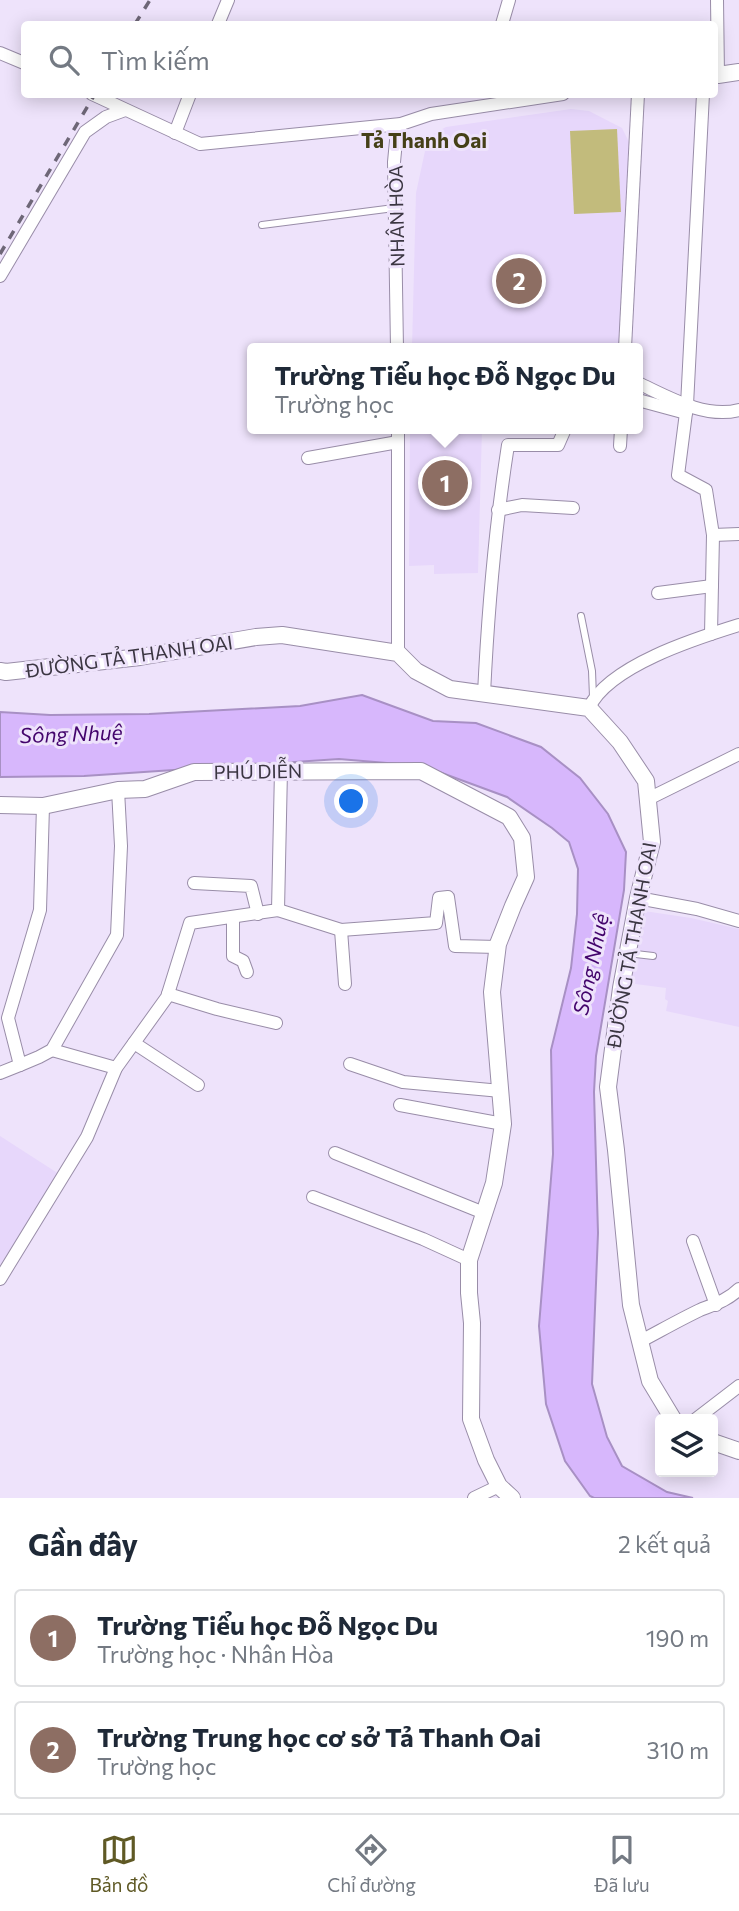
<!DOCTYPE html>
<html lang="vi">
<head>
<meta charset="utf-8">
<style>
	:root { --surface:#fff; --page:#f6f6f7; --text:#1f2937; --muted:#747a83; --line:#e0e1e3; --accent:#5f5925 }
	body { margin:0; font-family:Commissioner,sans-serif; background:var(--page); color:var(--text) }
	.controls { position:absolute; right:21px; bottom:21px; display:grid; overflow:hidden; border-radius:7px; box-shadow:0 4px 18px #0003 }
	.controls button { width:63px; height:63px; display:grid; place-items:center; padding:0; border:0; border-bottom:2px solid var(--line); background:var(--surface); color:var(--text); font:35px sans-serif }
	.you { position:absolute; left:352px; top:802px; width:24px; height:24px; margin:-18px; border:5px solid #fff; border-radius:50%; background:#1a73e8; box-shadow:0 0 0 10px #1a73e833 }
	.badge { display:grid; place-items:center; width:46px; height:46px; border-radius:50%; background:var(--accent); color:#fff; font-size:23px; font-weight:700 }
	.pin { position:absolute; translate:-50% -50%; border:4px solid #fff; box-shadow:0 2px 7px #0006 }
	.popup { position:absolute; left:247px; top:343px; width:396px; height:91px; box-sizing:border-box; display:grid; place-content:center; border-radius:7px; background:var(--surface); filter:drop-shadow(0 2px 5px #0005); font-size:23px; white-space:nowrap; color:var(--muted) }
	.popup b { font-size:26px; color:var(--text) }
	.popup::after { content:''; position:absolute; left:50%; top:100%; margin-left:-14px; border:14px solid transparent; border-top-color:var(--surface) }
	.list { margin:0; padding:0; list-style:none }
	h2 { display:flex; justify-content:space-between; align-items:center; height:91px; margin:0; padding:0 28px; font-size:30px }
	h2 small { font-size:23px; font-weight:400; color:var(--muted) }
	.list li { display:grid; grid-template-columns:46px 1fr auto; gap:21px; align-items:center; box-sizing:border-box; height:98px; margin:0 14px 14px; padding:0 14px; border:2px solid var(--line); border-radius:7px }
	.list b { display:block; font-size:26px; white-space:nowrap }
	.list p { margin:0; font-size:23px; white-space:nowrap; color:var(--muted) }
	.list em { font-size:23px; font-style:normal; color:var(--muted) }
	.icon { flex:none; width:38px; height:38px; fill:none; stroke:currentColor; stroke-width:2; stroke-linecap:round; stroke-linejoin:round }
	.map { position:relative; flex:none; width:739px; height:1498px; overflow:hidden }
	.search { position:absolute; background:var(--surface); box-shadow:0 4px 18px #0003; left:21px; right:21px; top:21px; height:77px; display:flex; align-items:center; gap:18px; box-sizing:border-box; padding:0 24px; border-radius:7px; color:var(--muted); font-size:26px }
	.sheet { height:315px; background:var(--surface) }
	nav { display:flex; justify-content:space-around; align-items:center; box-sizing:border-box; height:98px; border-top:2px solid var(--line); background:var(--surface); font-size:19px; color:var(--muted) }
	nav a { display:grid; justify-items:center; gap:4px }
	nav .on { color:var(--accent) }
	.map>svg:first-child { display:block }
	.built { fill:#e7d7fb }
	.green { fill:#c2bb7c }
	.water { fill:#d7b7fc; stroke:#a890c4; stroke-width:2 }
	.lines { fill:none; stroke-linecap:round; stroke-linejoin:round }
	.service-casing { stroke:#998da8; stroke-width:8 }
	.minor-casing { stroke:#998da8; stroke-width:14 }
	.tertiary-casing { stroke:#998da8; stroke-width:18 }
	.service { stroke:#fff; stroke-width:6 }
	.minor { stroke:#fff; stroke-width:12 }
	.tertiary { stroke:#fff; stroke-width:16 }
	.rail { stroke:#6e6777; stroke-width:3.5; stroke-dasharray:9 9; stroke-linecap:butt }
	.labels { text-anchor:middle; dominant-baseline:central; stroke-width:6; stroke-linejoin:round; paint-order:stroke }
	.street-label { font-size:19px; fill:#3b3642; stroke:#eee3fb }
	.neighbourhood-label { font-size:21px; font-weight:bold; fill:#454017; stroke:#eee3fb }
	.water-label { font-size:21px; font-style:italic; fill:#43046c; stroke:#eee3fb }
</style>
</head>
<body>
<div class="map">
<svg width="739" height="1498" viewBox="0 0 739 1498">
	<rect width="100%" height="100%" fill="#eee3fb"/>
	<g class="built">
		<path d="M571,109L589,111L622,128L631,146L622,348H412L416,193L428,137L446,127Z"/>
		<path d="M410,429H482L478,573L434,574V565L409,566Z"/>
		<path d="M644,911L691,918L739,929V1027L666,1011L668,1001L665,999L666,988L628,983Z"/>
		<path d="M0,1136L59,1174L0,1265Z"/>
	</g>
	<path class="green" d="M617,129L621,212L574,214L570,131Z"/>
	<path class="water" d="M362,695L433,721L476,723L541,747L580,778L608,814L626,852L624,890L596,1056L594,1092L598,1233L592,1384L607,1437L622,1466L667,1492L693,1498H594L590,1496L565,1461L546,1404L539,1326L553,1154L551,1050L571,968L577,914L578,869L569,842L552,828L507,797L423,766L339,759L84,776L0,777V712L50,715L149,714L300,706Z"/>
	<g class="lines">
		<g class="service-casing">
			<g id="service">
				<path d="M262,225L394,208"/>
				<path d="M581,616L592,671L593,697"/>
				<path d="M627,953L653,956"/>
			</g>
		</g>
		<g class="minor-casing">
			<g id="minor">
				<path d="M218,24L228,0"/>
				<path d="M502,24L509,0"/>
				<path d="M0,53L24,63"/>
				<path d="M714,76L718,75L717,0"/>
				<path d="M92,94L200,144L401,124L431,114L563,94"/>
				<path d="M703,94L687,405L678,475L706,490L713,535L711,634"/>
				<path d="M175,133L190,94"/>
				<path d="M0,276L85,132L106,117L125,110"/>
				<path d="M397,348L394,162L396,141L401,124"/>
				<path d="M625,348L638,94"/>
				<path d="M638,383C668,397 705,419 739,410"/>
				<path d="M638,400L686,413"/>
				<path d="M620,446L621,429"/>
				<path d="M308,458L398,442"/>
				<path d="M498,510L522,505L573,508"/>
				<path d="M713,535L739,534"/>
				<path d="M658,593L712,586"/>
				<path d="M398,653V429"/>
				<path d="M484,694C488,610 495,528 508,445H558L565,429"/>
				<path d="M589,708C608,666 697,638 739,625"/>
				<path d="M648,799L739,754"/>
				<path d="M43,806L40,910L8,1018L20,1065L39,1057L52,1050L117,935L121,846L118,790"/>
				<path d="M194,883L251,886L258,914"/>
				<path d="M638,898L697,909L739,921"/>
				<path d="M278,910L341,930L436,923L439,898L448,897L455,946L498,947"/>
				<path d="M233,917V956L243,961L247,972"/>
				<path d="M341,930L345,984"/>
				<path d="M168,994L217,1009L276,1023"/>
				<path d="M134,1043L198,1085"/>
				<path d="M52,1050L116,1068"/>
				<path d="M350,1064L403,1082L501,1091"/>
				<path d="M0,1073L20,1065"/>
				<path d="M400,1105L503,1124"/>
				<path d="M335,1153L484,1213"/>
				<path d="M313,1197L423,1239L469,1260"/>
				<path d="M693,1241L716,1305"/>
				<path d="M0,1279L87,1137L116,1068L167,997L190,923L278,910L281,770"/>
				<path d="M639,1342C660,1331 679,1320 700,1310C715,1304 728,1300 739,1289"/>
				<path d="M696,1419L739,1386"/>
				<path d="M474,1498L499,1486"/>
			</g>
		</g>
		<g class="tertiary-casing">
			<g id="tertiary">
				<path d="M718,75L739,72"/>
				<path d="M0,671L6,672L140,657L256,637L282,635L398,653L416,671L450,689L589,708L620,742L646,781L652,842L638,898L621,988L608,1087L616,1150L631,1305L650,1381L673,1419"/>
				<path d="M0,805L43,806L118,790L145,789L194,772L421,771L509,817L522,838L526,877L513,906L498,944L492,992L503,1124L494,1183L469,1260V1293L472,1323L471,1419L486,1460L499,1486L512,1498"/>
				<path d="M713,1442L739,1451"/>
			</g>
		</g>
		<use href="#service" class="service"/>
		<use href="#minor" class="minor"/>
		<use href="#tertiary" class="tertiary"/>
		<g class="rail">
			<path d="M135,24L150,0"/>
			<path d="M0,254L95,94"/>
		</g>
	</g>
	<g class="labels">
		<g class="street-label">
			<text transform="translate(396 216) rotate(-91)">NHÂN HÒA</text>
			<text transform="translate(129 656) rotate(-8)">ĐƯỜNG TẢ THANH OAI</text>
			<text transform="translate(258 771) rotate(-1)">PHÚ DIỄN</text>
			<text transform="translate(631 945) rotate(-80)">ĐƯỜNG TẢ THANH OAI</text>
		</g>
		<g class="neighbourhood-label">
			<text x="424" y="139">Tả Thanh Oai</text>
		</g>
		<g class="water-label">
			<text transform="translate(71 733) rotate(-2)">Sông Nhuệ</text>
			<text transform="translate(590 964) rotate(-78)">Sông Nhuệ</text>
		</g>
	</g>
</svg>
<div class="controls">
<button><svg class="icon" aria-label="layers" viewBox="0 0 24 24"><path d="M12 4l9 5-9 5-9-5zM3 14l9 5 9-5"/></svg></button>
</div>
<div class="you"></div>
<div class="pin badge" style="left:445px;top:483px;background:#8d6e63">1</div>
<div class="popup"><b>Trường Tiểu học Đỗ Ngọc Du</b>Trường học</div>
<div class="pin badge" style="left:519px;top:281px;background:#8d6e63">2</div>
<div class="search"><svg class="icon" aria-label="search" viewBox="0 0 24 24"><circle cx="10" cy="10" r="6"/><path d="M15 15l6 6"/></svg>Tìm kiếm</div>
</div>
<section class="sheet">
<h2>Gần đây<small>2 kết quả</small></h2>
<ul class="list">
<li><span class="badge" style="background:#8d6e63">1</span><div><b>Trường Tiểu học Đỗ Ngọc Du</b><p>Trường học · Nhân Hòa</p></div><em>190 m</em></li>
<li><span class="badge" style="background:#8d6e63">2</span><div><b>Trường Trung học cơ sở Tả Thanh Oai</b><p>Trường học</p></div><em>310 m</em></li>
</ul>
</section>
<nav>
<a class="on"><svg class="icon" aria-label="map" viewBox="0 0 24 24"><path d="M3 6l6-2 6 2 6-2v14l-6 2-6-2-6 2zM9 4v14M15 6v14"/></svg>Bản đồ</a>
<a><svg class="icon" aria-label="directions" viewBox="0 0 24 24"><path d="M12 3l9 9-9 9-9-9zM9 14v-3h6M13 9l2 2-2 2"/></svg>Chỉ đường</a>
<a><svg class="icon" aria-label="saved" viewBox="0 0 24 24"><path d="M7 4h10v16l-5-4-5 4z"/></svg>Đã lưu</a>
</nav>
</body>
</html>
